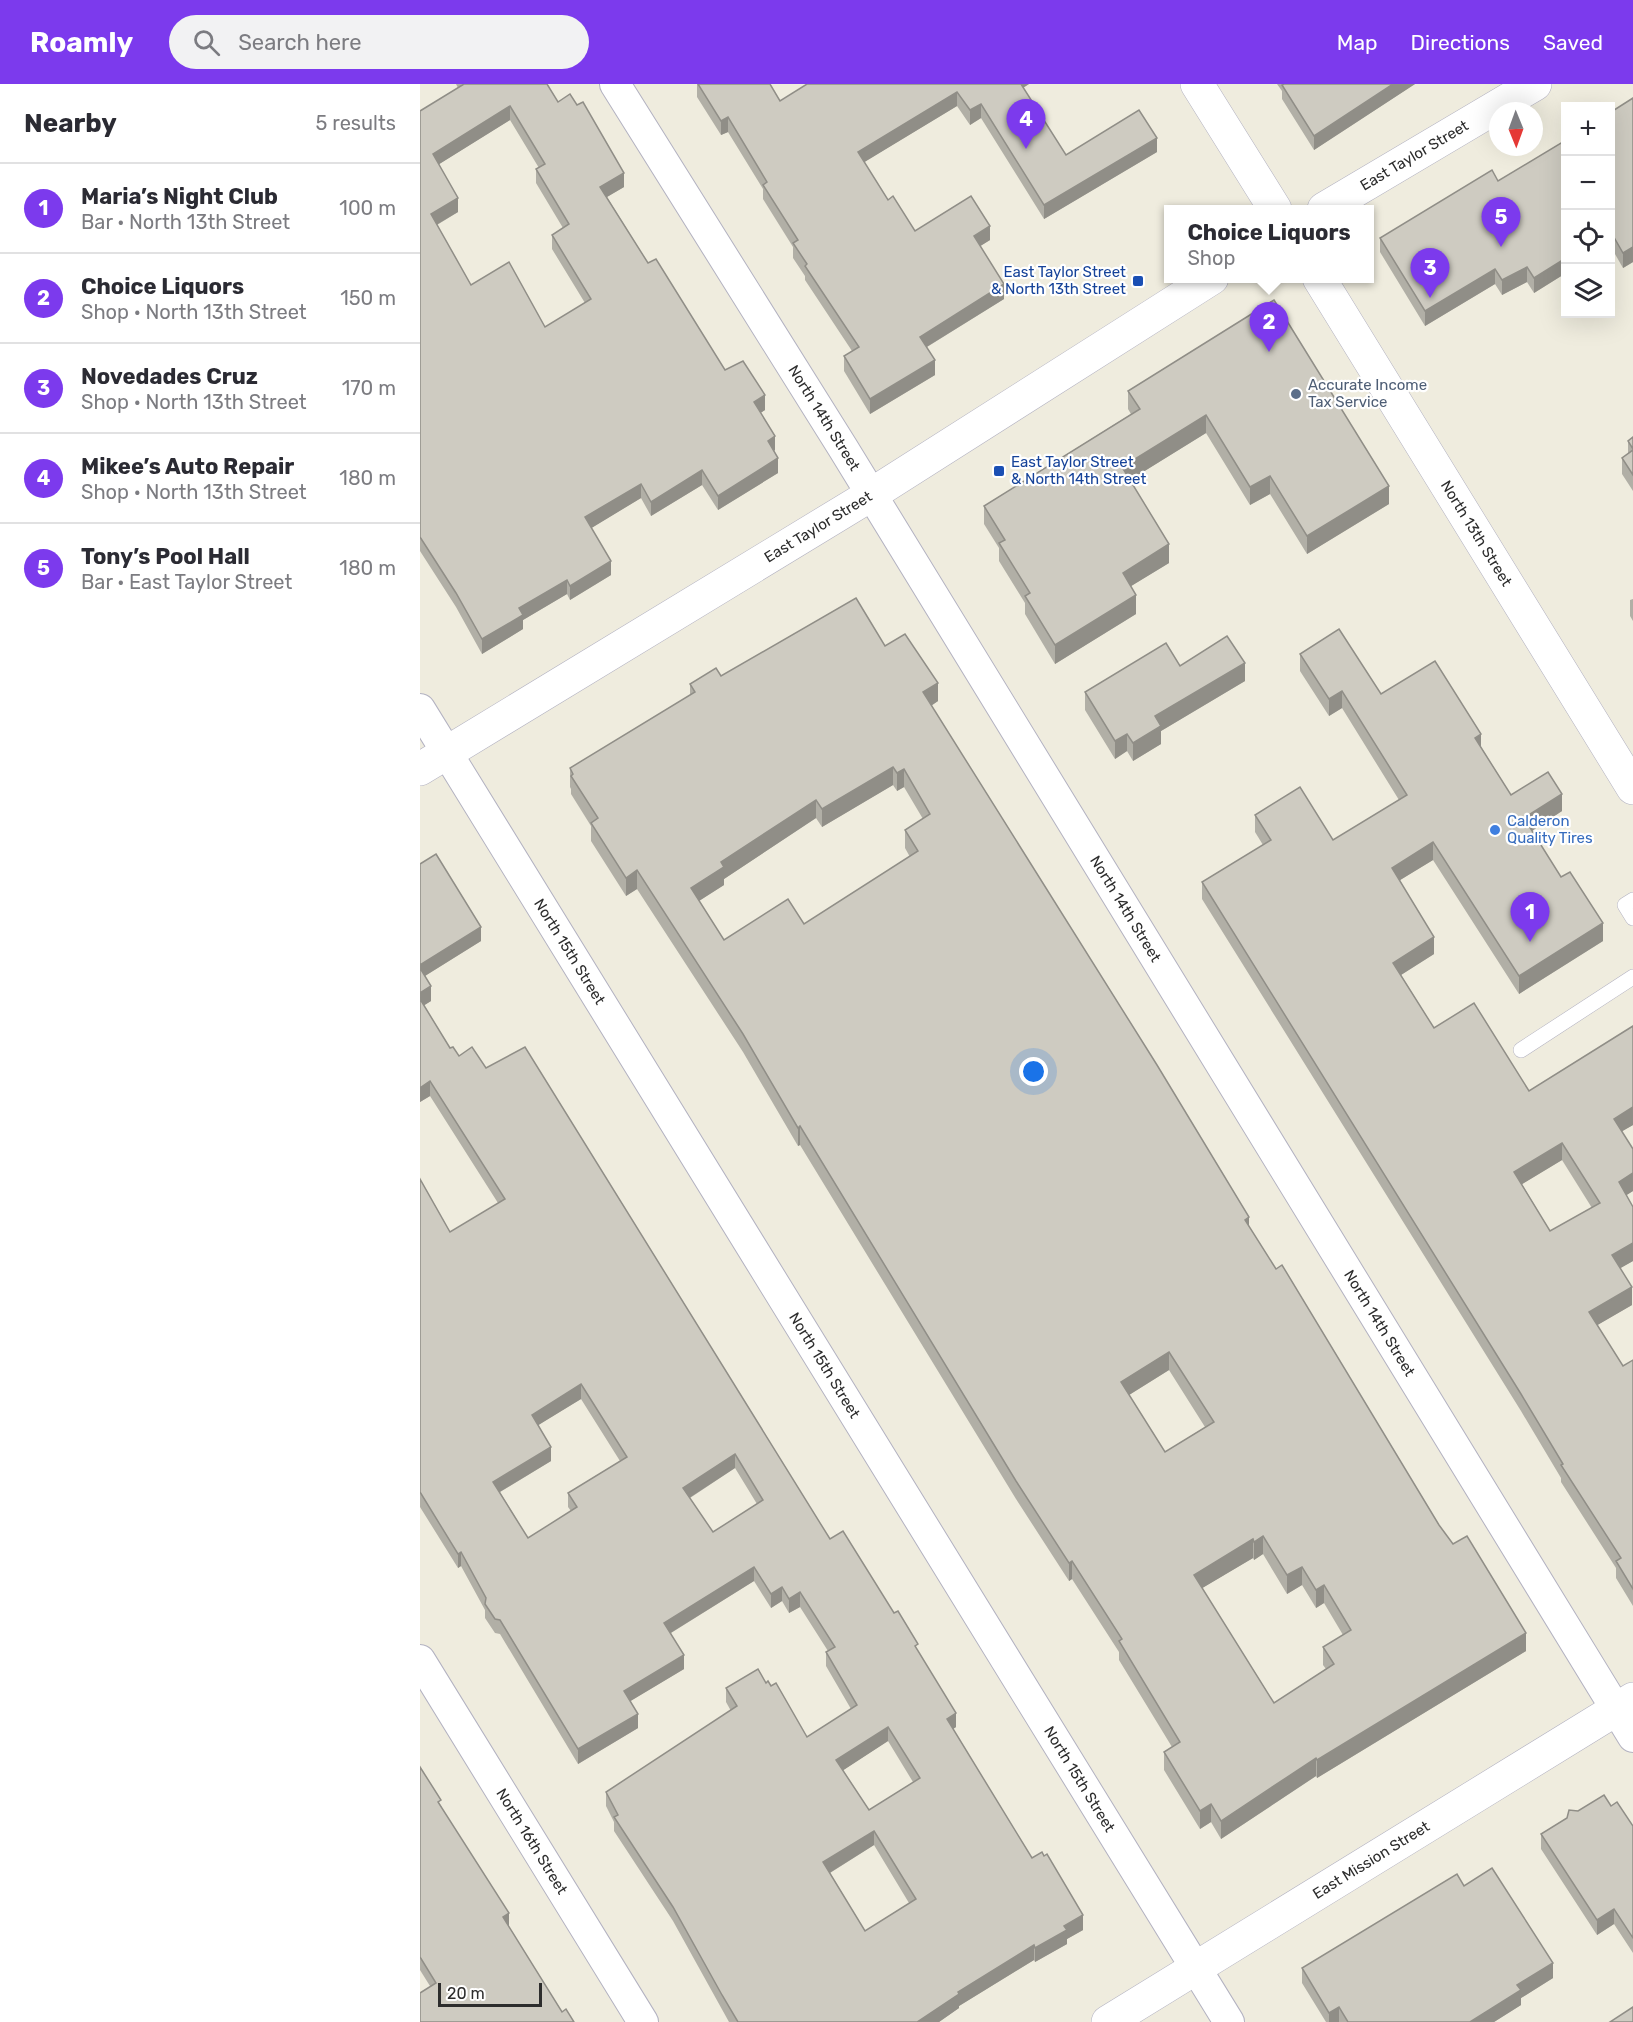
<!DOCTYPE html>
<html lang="en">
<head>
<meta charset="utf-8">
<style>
	:root { --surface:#fff; --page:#f2f2f3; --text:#2b2b33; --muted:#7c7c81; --line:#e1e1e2; --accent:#7c3aed }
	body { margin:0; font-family:Rubik,sans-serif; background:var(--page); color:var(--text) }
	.controls { position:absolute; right:18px; top:18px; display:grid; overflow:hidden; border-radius:0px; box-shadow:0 6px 24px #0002 }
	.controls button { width:54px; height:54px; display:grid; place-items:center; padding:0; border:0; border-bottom:2px solid var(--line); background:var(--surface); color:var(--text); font:30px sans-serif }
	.compass { position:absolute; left:1069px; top:18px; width:54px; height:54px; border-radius:50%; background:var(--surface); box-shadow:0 6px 24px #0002; rotate:179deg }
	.scale { position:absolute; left:18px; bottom:15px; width:104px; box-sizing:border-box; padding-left:6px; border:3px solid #2d2d2d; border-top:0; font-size:16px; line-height:21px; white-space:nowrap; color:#2d2d2d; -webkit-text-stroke:4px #fff; paint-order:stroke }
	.you { position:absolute; left:614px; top:988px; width:21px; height:21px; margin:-15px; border:4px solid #fff; border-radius:50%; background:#1a73e8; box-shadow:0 0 0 9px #1a73e833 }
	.badge { display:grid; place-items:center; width:39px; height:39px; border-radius:50%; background:var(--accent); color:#fff; font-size:20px; font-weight:700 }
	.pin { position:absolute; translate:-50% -50px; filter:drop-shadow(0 2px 3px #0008) }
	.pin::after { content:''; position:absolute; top:32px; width:21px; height:18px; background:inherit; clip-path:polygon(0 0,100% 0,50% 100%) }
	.popup { position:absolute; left:744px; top:121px; width:210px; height:78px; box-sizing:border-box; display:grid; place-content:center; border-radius:0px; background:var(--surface); filter:drop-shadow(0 2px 4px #0005); font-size:20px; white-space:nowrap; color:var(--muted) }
	.popup b { font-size:22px; color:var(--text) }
	.popup::after { content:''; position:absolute; left:50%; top:100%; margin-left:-12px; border:12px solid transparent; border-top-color:var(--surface) }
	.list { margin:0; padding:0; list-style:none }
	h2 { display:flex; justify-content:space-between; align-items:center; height:78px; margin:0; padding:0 24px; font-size:26px }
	h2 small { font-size:20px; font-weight:400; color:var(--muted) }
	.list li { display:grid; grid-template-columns:39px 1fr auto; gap:18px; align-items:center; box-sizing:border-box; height:90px; padding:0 24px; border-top:2px solid var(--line) }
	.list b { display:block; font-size:22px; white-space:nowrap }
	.list p { margin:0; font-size:20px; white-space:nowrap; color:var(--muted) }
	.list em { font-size:20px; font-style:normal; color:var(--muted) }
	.icon { flex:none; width:33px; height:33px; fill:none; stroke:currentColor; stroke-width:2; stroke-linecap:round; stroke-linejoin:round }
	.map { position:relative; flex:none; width:1213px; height:1938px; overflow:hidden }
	header { display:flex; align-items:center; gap:36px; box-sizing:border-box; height:84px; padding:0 30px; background:var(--accent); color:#fff }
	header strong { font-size:28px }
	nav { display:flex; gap:33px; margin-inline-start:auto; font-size:21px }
	.search { width:420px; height:54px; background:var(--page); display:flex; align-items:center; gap:15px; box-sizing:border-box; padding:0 21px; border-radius:33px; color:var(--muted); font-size:22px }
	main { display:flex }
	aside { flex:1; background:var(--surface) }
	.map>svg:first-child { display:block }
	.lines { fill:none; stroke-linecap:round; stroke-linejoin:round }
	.service-casing { stroke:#b3b2c1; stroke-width:16 }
	.minor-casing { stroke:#b3b2c1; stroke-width:32 }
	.tertiary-casing { stroke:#b3b2c1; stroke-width:34 }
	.secondary-casing { stroke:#b3b2c1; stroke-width:34 }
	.service { stroke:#fff; stroke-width:15 }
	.minor { stroke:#fff; stroke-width:30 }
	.tertiary { stroke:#fff; stroke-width:33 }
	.secondary { stroke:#fff; stroke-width:33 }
	.wall { fill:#b1afa6; fill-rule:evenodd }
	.shaded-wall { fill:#908e87 }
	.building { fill:#cecbc1; stroke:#908e87; stroke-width:1.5; fill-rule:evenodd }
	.transit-dot { fill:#1a4fb4; stroke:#fff; stroke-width:2 }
	.service-dot { fill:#5c6f8a; stroke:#fff; stroke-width:2 }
	.shop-dot { fill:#3f7fe0; stroke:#fff; stroke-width:2 }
	.labels { text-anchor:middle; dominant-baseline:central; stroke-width:4.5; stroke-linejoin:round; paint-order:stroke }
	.street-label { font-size:15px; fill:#2d2d2d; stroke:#fff }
	.transit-label { font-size:15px; fill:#164399; stroke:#fff; text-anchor:end }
	.service-label { font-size:15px; fill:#4e5e75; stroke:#fff; text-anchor:start }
	.shop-label { font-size:15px; fill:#366cbe; stroke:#fff; text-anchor:start }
</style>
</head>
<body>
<header>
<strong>Roamly</strong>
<div class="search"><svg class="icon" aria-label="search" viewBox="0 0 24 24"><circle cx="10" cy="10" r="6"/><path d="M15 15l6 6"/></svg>Search here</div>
<nav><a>Map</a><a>Directions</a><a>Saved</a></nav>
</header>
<main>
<aside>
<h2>Nearby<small>5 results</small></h2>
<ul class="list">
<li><span class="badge">1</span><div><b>Maria’s Night Club</b><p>Bar · North 13th Street</p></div><em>100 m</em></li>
<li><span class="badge">2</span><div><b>Choice Liquors</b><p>Shop · North 13th Street</p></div><em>150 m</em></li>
<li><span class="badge">3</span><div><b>Novedades Cruz</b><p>Shop · North 13th Street</p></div><em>170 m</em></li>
<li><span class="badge">4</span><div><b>Mikee’s Auto Repair</b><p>Shop · North 13th Street</p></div><em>180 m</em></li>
<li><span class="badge">5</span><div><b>Tony’s Pool Hall</b><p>Bar · East Taylor Street</p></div><em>180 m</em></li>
</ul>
</aside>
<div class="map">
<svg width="1213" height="1938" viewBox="0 0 1213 1938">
	<rect width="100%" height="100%" fill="#efecde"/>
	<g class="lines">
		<g class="service-casing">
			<g id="service">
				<path d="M1213,816L1205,821L1213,834"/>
				<path d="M1101,966L1213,893"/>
			</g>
		</g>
		<g class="minor-casing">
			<g id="minor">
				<path id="s1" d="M195,0L423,364L1213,1653"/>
				<path id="s2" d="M0,625L809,1938"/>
				<path id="s3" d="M0,1576L223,1938"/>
			</g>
		</g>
		<g class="tertiary-casing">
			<g id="tertiary">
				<path id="s4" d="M688,1938L1213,1615"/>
			</g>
		</g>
		<g class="secondary-casing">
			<g id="secondary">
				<path d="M777,0L855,125"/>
				<path id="s5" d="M904,125L1115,0"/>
				<path id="s6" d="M899,194L1213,704"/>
				<path id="s7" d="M0,685L449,412L792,194"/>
			</g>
		</g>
		<use href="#service" class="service"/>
		<use href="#minor" class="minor"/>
		<use href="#tertiary" class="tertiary"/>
		<use href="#secondary" class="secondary"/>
	</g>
	<g class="wall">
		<path d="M36,0H127L138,18L204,103L187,113L228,179L305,286L345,326L340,329L355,366L354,367L358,389L298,426L282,401L231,432L221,414L171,444L191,491L150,516L147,510L103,536V545L62,570L36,523L0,467V27L38,4ZM90,36L119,84L116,85V99L143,144L132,151V165L165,219L125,243L51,201L17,141L38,128L19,80Z"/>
		<path d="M277,0H350L360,17L609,0L603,4L646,71L737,68L624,135L561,34L550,41L537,22L444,78L468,116L495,147L570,156L560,162L584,215L507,263L515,291L450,330L424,287V272L432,267L385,196V192L373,174V163L343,115V105L308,48L301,51L277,13Z"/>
		<path d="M857,0H995L894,66L862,15V7Z"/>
		<path d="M1213,14V178L1203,184L1191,163V28Z"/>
		<path d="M1146,56V189L1114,209L1107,198L1082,211L1075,200L1005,242L960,168V154L1078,97Z"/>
		<path d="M854,216L969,420L887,470L850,410L830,421L786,349L710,396L749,479L711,502L716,530L635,580L605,530V519L579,477V464L564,440V422L711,330L708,325V307Z"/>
		<path d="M1213,353V407L1202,390V374L1208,370V357Z"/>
		<path d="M1213,515V537L1210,532V516Z"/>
		<path d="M465,562L518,617L511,622L829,1143L1019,1441L1106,1567L897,1694L896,1692L801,1755L791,1738L780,1745L744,1686V1668L752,1663L699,1576V1568L652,1495L649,1497L596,1415L380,1061L378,1062L323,968L217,805L206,812L171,757V742L151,710V705L150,703V684L270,612V600L301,592ZM473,701L477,707L484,703L503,735L485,746V764L490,773L384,840L304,856L279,817L304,801V795L396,734L402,743ZM749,1286L785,1343L745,1368L709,1311ZM843,1470L867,1510L882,1501L896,1524L904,1519L923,1551L903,1563V1581L906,1585L854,1619L782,1504L833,1474L834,1476Z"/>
		<path d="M880,570L961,610L1061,663L1091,711L1142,727L1112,747L1141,793L1183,857L1099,910L1013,776L980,796L1014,870L981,891L1014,944L1109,1007L1213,942V1041L1202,1047L1213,1107L1206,1111L1213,1123V1177L1200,1184L1212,1221L1177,1241L1203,1282L1213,1276V1522L1196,1494V1484L1141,1398V1394L1101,1327L782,815V798L843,761L835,748V731L913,756L979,716L922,624L909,632L880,587ZM1142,1076L1172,1124L1130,1147L1102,1100Z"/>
		<path d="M760,582L825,597L741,647V660L713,677L707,667L695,675L665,626V608Z"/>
		<path d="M0,780L61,857L5,892L11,917L4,921L30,964L39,972L66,984L410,1455L498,1567L536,1643L533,1645L612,1774L663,1846L647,1855V1860L615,1878L614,1876L539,1922V1924L519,1938H309L253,1837L194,1747V1738L186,1722V1708L311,1627L306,1618V1604L346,1599L351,1602L387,1653L431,1625L406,1582V1568L408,1567L380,1523L369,1529L362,1517L351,1524L334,1497L251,1549L264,1585L210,1617L218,1644L158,1680L80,1550L75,1549L65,1534V1526L41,1482L38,1484L0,1423V1095L30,1148L78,1119L10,1012L0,1018ZM161,1315L200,1377L148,1409V1423L151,1427L108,1454L80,1408L131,1377L118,1341ZM315,1384L337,1420L293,1448L270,1414ZM468,1657L493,1698L449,1726L423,1686ZM454,1761L489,1819L445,1847L410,1789Z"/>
		<path d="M0,1683L21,1722L89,1843L142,1928L10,1902L0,1886Z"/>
		<path d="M1191,1722L1213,1742V1869L1194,1840L1177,1851L1121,1765V1750L1158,1727Z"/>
		<path d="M1044,1802L1133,1894L1101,1914V1921L1074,1938H906L882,1899V1884Z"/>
	</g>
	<g class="shaded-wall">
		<path d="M596,0H609L596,8Z"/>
		<path d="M973,0H995L894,66V52Z"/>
		<path d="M537,8V22L438,82V68Z"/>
		<path d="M561,20V34L550,41V26Z"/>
		<path d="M90,22V36L13,84V70Z"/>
		<path d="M308,33V48L301,51V37Z"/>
		<path d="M737,54V68L624,135V121Z"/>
		<path d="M204,89V103L180,117V103Z"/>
		<path d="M38,114V128L11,144V130Z"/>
		<path d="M570,142V156L554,166V152Z"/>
		<path d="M1213,163V178L1203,184V169Z"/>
		<path d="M1146,174V189L1114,209V194Z"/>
		<path d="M1107,183V198L1082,211V196Z"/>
		<path d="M1075,185V200L1005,242V227Z"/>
		<path d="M584,200V215L500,267V253Z"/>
		<path d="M515,276V291L450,330V315Z"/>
		<path d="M345,311V326L334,333V318Z"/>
		<path d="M786,331V349L702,401V383Z"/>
		<path d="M355,352V366L348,371V357Z"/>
		<path d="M358,374V389L298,426V412Z"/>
		<path d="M282,386V401L231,432V418Z"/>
		<path d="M850,392V410L830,421V403Z"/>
		<path d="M221,400V414L165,448V433Z"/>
		<path d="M969,402V420L887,470V452Z"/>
		<path d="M749,460V479L703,507V489Z"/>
		<path d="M191,477V491L150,516V502Z"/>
		<path d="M147,496V510L103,536V545L62,570V555L99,524Z"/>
		<path d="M716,511V530L635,580V561Z"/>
		<path d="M825,579V597L741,647V660L713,677V659L735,632Z"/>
		<path d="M518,599V617L503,627V608Z"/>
		<path d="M922,607V624L909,632V615Z"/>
		<path d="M707,650V667L695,675V657Z"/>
		<path d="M1061,650V667L1055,654Z"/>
		<path d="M473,683V701L402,743V725Z"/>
		<path d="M484,685V703L477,707V689Z"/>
		<path d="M1142,710V727L1104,752V734Z"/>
		<path d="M396,716V734L304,795V801L271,822V804L301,778Z"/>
		<path d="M1013,758V776L972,801V784Z"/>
		<path d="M217,786V805L206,812V794Z"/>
		<path d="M1183,839V857L1099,910V892Z"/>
		<path d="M61,843V857L0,895V881Z"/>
		<path d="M1014,853V870L973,896V879Z"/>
		<path d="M11,902V917L0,924V909Z"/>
		<path d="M10,997V1012L0,1018V1004Z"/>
		<path d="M1213,1023V1041L1194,1052V1035Z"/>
		<path d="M380,1042V1061L378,1062V1044Z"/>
		<path d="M1142,1059V1076L1094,1105V1088Z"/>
		<path d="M1213,1089V1107L1199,1116V1098Z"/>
		<path d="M829,1133V1151L825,1136Z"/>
		<path d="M1213,1159V1177L1192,1189V1171Z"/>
		<path d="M1212,1203V1221L1169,1246V1228Z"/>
		<path d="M749,1268V1286L701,1316V1298Z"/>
		<path d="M161,1300V1315L112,1345V1331Z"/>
		<path d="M131,1363V1377L73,1412V1398Z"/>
		<path d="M315,1370V1384L263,1418V1404Z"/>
		<path d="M843,1452V1470L834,1476V1458Z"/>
		<path d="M833,1455V1474L774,1509V1491Z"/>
		<path d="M41,1468V1482L38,1484V1470Z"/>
		<path d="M652,1477V1495L649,1497V1479Z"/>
		<path d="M334,1483V1497L244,1553V1539Z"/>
		<path d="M882,1483V1501L867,1510V1491Z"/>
		<path d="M904,1501V1519L896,1524V1506Z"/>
		<path d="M362,1503V1517L351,1524V1510Z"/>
		<path d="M380,1508V1523L369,1529V1515Z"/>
		<path d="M1106,1549V1567L897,1694V1676Z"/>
		<path d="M264,1571V1585L204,1621V1607Z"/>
		<path d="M536,1629V1643L527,1649V1635Z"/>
		<path d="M218,1630V1644L158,1680V1665Z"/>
		<path d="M468,1643V1657L416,1691V1676Z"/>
		<path d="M896,1674V1692L801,1755V1737Z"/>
		<path d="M791,1720V1738L780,1745V1727Z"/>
		<path d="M454,1747V1761L403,1793V1778Z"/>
		<path d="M1194,1825V1840L1177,1851V1836Z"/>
		<path d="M89,1829V1842L83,1846V1833Z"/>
		<path d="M663,1831V1846L647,1855V1860L615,1878V1864L644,1842Z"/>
		<path d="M614,1861V1876L539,1922V1924L519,1938H497L538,1908Z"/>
		<path d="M1133,1879V1894L1101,1914V1921L1074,1938H1050L1097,1901Z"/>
		<path d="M919,1923V1938H909V1929Z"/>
	</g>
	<g class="building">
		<path d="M44,0H127L138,18L150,10L157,21L163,18L204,89L180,103L228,179L236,175L305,286L323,277L345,311L334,318L355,352L348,357L358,374L298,412L282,386L231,418L221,400L165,433L191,477L150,502L147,496L99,524L103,531L62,555L36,509L0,453V27ZM90,22L125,80L116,85L149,140L132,151L171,215L125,243L89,178L51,201L11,130L38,114L13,70Z"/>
		<path d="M278,0H350L360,17L387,0H601L646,71L719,26L737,54L624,121L561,20L550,26L537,8L438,68L468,116L473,112L495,147L551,112L570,142L554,152L584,200L500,253L515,276L450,315L424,272L439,263L385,182L387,180L373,159L378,156L343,101L347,98L308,33L301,37Z"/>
		<path d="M864,0H973L894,52L862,1Z"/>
		<path d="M1213,14V163L1203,169L1191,148V28Z"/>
		<path d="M1146,56V174L1114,194L1107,183L1082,196L1075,185L1005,227L960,154L1072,86L1078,97Z"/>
		<path d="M854,216L969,402L887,452L850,392L830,403L786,331L702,383L749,460L703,489L716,511L635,561L605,512L610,509L579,459L585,456L564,422L720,325L708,307Z"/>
		<path d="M1213,353V365L1208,357Z"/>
		<path d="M1213,366V391L1202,374Z"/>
		<path d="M436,514L465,562L485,550L518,599L503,608L737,981L829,1133L825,1136L856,1185L862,1181L1019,1441L1033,1460L1047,1452L1106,1549L897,1676L896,1674L801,1737L791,1720L780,1727L744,1668L760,1658L699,1557L702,1555L652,1477L649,1479L596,1397L380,1042L378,1044L323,950L217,786L206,794L171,739L178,734L151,692L153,690L150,684L275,608L270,600L296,584L301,592ZM473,683L477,689L484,685L510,730L485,746L498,767L384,840L368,815L304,856L271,804L304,783L301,778L396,716L402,725ZM749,1268L794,1338L745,1368L701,1298ZM843,1452L867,1491L882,1483L896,1506L904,1501L931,1546L903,1563L914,1580L854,1619L774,1491L833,1455L834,1458Z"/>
		<path d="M919,545L961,610L1015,577L1061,650L1055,654L1091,711L1128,688L1142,710L1104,734L1141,793L1150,788L1183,839L1099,892L1013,758L972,784L1014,853L973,879L1014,944L1054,919L1109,1007L1213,942V1023L1194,1035L1213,1065V1089L1199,1098L1213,1123V1159L1192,1171L1212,1203L1169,1228L1203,1282L1213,1276V1505L1196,1477L1201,1474L1141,1381L1143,1380L1101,1310L782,798L851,756L835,731L880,703L913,756L987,711L922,607L909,615L880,570ZM1142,1059L1180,1119L1130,1147L1094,1088Z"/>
		<path d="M807,552L825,579L735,632L741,642L713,659L707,650L695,657L665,608L746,559L760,582Z"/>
		<path d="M16,770L61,843L0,881V780Z"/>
		<path d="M0,884L11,902L0,909Z"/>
		<path d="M0,915L30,964L33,963L39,972L52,963L66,984L105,963L410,1455L423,1447L474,1529L478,1527L498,1560L495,1562L536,1629L527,1635L612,1774L622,1768L624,1772L627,1770L663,1831L644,1842L647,1846L615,1864L614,1861L538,1908L539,1910L497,1938H318L302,1911L253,1823L194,1733L198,1731L186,1708L317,1622L306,1604L338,1585L346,1599L348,1597L351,1602L356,1599L387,1653L437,1621L406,1568L415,1563L380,1508L369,1515L362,1503L351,1510L334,1483L244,1539L264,1571L204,1607L218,1630L158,1665L80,1536L75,1535L65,1520L66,1514L41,1468L38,1470L0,1408V1095L30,1148L85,1115L10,997L0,1004ZM161,1300L207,1373L148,1409L157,1423L108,1454L73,1398L131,1363L112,1331ZM315,1370L343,1416L293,1448L263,1404ZM468,1643L500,1694L449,1726L416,1676ZM454,1747L496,1815L445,1847L403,1778Z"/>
		<path d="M0,1683L21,1716L18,1718L89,1829L83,1833L142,1928L146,1925L154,1938H0V1909L16,1899L0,1873Z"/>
		<path d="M1184,1711L1191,1722L1197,1718L1213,1742V1854L1194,1825L1177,1836L1121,1750L1147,1734L1149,1726L1158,1727Z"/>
		<path d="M1072,1784L1133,1879L1097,1901L1101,1906L1050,1938H928L919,1923L909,1929L882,1884L1037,1790L1044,1802Z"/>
		<path d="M1213,1923V1938H1190Z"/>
	</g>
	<g class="transit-dot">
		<rect x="712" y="191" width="12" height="12" rx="3"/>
		<rect x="573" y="381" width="12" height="12" rx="3"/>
	</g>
	<circle class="service-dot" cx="876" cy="310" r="6"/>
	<circle class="shop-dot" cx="1075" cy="746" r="6"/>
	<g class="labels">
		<g class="street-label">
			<text stroke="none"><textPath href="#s5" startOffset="105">East Taylor Street</textPath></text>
			<text stroke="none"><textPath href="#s1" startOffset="394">North 14th Street</textPath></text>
			<text stroke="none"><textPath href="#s7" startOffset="466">East Taylor Street</textPath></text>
			<text stroke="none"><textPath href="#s6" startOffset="300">North 13th Street</textPath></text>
			<text stroke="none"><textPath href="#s1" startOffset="970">North 14th Street</textPath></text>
			<text stroke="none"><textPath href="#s2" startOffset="285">North 15th Street</textPath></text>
			<text stroke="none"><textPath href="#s1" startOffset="1456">North 14th Street</textPath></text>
			<text stroke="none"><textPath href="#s2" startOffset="771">North 15th Street</textPath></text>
			<text stroke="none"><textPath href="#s2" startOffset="1257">North 15th Street</textPath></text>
			<text stroke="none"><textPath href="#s3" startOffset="213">North 16th Street</textPath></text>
			<text stroke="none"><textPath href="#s4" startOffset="309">East Mission Street</textPath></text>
		</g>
		<g class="transit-label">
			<text x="706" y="188">East Taylor Street<tspan x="706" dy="17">&amp; North 13th Street</tspan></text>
			<text x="591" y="378" text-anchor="start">East Taylor Street<tspan x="591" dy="17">&amp; North 14th Street</tspan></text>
		</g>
		<g class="service-label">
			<text x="888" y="301">Accurate Income<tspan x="888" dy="17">Tax Service</tspan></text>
		</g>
		<g class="shop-label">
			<text x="1087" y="737">Calderon<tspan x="1087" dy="17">Quality Tires</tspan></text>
		</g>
	</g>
</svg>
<div class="controls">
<button>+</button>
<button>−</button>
<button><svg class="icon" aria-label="locate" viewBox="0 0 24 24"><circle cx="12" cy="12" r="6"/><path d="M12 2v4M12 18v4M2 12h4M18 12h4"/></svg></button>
<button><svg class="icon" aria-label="layers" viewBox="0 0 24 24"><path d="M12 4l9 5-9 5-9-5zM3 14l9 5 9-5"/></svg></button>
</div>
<svg class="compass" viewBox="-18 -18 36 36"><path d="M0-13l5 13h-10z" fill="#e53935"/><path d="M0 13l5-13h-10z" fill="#7c7c81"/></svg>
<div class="scale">20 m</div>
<div class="you"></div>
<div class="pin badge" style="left:1110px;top:858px">1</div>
<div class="pin badge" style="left:849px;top:268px">2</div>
<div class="popup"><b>Choice Liquors</b>Shop</div>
<div class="pin badge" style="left:1010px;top:214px">3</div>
<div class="pin badge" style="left:606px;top:65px">4</div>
<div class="pin badge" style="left:1081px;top:163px">5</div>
</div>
</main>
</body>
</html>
